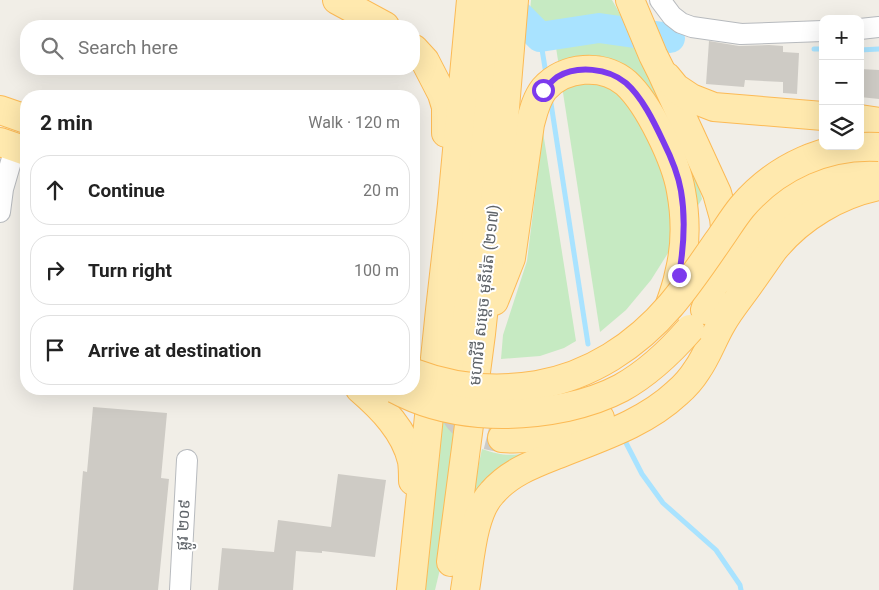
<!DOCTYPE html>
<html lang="en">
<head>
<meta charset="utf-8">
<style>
	:root { --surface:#fff; --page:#f6f6f6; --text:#222; --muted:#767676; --line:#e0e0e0 }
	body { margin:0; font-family:Roboto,"Noto Sans Khmer",sans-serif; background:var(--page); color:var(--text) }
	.controls { position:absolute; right:15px; top:15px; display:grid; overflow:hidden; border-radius:10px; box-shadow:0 5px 20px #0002 }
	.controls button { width:45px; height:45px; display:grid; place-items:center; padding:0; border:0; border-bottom:1px solid var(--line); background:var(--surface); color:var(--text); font:25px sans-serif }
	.stop { position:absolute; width:15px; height:15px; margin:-11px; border:4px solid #7c3aed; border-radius:50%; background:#fff }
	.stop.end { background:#7c3aed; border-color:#fff; box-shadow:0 1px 5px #0008 }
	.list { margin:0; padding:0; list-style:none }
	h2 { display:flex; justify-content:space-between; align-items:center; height:65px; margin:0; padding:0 20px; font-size:21px }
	h2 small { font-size:16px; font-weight:400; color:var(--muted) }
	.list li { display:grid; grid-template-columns:32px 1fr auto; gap:15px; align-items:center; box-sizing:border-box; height:70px; margin:0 10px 10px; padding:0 10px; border:1px solid var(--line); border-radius:20px }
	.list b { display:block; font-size:19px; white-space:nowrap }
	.list em { font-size:16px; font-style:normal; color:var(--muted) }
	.icon { flex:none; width:28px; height:28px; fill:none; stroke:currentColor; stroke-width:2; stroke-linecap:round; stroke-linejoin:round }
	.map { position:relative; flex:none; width:879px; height:590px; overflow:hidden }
	.search { position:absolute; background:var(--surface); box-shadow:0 5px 20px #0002; left:20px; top:20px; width:400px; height:55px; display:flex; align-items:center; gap:12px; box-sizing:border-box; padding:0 18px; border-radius:20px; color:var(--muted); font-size:19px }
	.panel { position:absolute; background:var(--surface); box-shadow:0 5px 20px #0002; left:20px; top:90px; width:400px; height:305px; border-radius:20px }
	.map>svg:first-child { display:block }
	.green { fill:#c6eac2 }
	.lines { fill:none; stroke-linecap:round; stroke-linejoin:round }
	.stream { stroke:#a9e3ff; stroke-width:5 }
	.river { stroke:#a9e3ff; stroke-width:30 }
	.building { fill:#cecbc5 }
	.primary-tunnel { stroke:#cccbc7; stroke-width:28; stroke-dasharray:28 14; stroke-linecap:butt }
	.street-casing { stroke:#b7babe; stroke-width:22 }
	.primary-casing { stroke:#fcba55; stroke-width:30 }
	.street { stroke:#fff; stroke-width:20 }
	.primary { stroke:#ffe9ae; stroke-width:28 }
	.primary-bridge-casing { stroke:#fcba55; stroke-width:30; stroke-linecap:butt }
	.primary-bridge { stroke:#ffe9ae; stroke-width:28 }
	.route { stroke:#7c3aed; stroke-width:6 }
	.labels { text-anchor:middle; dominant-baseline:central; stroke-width:4; stroke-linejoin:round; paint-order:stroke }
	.street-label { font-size:16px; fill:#5e6368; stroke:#fff }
</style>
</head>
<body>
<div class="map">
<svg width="879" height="590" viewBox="0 0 879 590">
	<rect width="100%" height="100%" fill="#f1eee7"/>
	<g class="green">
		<path d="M531,0H612L623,19L598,15L543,23L530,11Z"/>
		<path d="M605,37L632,40L697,179L702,199L651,280L626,310L600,332L555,41Z"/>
		<path d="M543,132L576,341L564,348L540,356L501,359L503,335L527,261Z"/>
		<path d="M438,411L459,434L441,565L435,590H423Z"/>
		<path d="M482,449C500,455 510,457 530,452L467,518Z"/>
	</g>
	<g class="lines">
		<g class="stream">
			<path d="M540,37L546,74"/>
			<path d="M814,49H823"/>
			<path d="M860,50L879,49"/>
			<path d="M550,97L588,344"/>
			<path d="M624,439L642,474L663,503L716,550L740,585L741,590"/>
		</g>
		<path class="river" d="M503,0L540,37L599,28L670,38"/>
	</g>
	<g class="building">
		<path d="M709,41L739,46L769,45L783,46V52L799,53L797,94L783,93V82L745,80L744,87L706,84Z"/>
		<path d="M860,69L879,70V99L860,97Z"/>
		<path d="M93,407L167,413L161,478L169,479L158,590H73L83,471L87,472Z"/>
		<path d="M338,474L386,480L375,557L322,551V553L296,551L293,590H218L222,548L274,552L278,520L331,527Z"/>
	</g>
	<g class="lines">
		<path class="primary-tunnel" d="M454,412C462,430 484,436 502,438"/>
		<g class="street-casing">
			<g id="street">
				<path d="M660,0L672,16L681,23L692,27L741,34L823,31"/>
				<path d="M860,29L879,27"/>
				<path d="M0,212L3,189L15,148"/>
				<path d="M180,590L187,460"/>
			</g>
		</g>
		<g class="primary-casing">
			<g id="primary">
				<path d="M337,0L385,26"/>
				<path d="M630,0L653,55L661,71L717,193L724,218L726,237L723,258L705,310"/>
				<path d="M414,49L425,61L442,94L446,107V133"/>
				<path d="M667,77L676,88L691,98L714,107L823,116"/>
				<path d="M0,110L26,119"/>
				<path d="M860,119L879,122"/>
				<path d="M0,142L26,151"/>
				<path d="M724,278C753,227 783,190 841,175C853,172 867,169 879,170"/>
				<path d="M494,301L511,258L530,124C533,113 536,99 544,89C564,66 603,63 626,83C649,104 676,161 681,191C686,218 686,247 679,274C677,285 673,296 669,307"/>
				<path d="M453,363L482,107L490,0"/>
				<path d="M360,389C382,408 405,431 412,461C413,468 413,475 413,481"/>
				<path d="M502,438C536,441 569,431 600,418"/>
				<path d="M451,562L481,334L505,108L514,0"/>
				<path d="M411,590L440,310L452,204L471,0"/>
				<path d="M465,590C470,561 472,514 492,493C509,473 533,464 556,455C598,438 644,424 677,393C684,387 692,378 697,370C707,356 713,338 722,323C730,309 741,296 750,283C758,272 766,260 774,249C800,217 839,194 879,186"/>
			</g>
		</g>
		<use href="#street" class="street"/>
		<use href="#primary" class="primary"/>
		<g class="primary-bridge-casing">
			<g id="primary-bridge">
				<path d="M414,373C453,388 495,392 537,385C590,376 636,346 671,305C688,285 703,263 718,241C726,230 733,218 742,207C776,167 826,144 879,147"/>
				<path d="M395,389C447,417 510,419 567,407C585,403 604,397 621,388C648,373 670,352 690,329"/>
			</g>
		</g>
		<use href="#primary-bridge" class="primary-bridge"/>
	</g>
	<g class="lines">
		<path class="route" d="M543,90C547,86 552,81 557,77C577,65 608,68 626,83C642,97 654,122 663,141C671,157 678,173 681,191C686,220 684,246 679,275"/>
	</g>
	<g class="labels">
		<g class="street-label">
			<text transform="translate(484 295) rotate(-84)">មហាវិថី សម្តេច មុនីរ៉េត (២១៧)</text>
			<text transform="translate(183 525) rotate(-87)">ផ្លូវ ២០៩</text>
		</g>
	</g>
</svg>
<div class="controls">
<button>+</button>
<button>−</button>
<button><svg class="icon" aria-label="layers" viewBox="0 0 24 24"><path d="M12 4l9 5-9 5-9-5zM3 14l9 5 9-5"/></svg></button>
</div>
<div class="stop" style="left:543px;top:90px"></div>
<div class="stop end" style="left:679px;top:275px"></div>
<div class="search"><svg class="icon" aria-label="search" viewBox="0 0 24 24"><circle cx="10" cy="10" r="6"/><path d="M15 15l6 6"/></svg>Search here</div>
<section class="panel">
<h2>2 min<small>Walk · 120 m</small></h2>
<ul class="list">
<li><svg class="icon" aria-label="ahead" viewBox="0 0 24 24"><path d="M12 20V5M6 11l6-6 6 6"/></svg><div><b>Continue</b></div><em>20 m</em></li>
<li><svg class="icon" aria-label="right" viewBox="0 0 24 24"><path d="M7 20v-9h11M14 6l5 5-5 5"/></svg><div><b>Turn right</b></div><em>100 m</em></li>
<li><svg class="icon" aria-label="arrive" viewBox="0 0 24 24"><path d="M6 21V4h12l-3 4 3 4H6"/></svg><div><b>Arrive at destination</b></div></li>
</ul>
</section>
</div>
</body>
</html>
